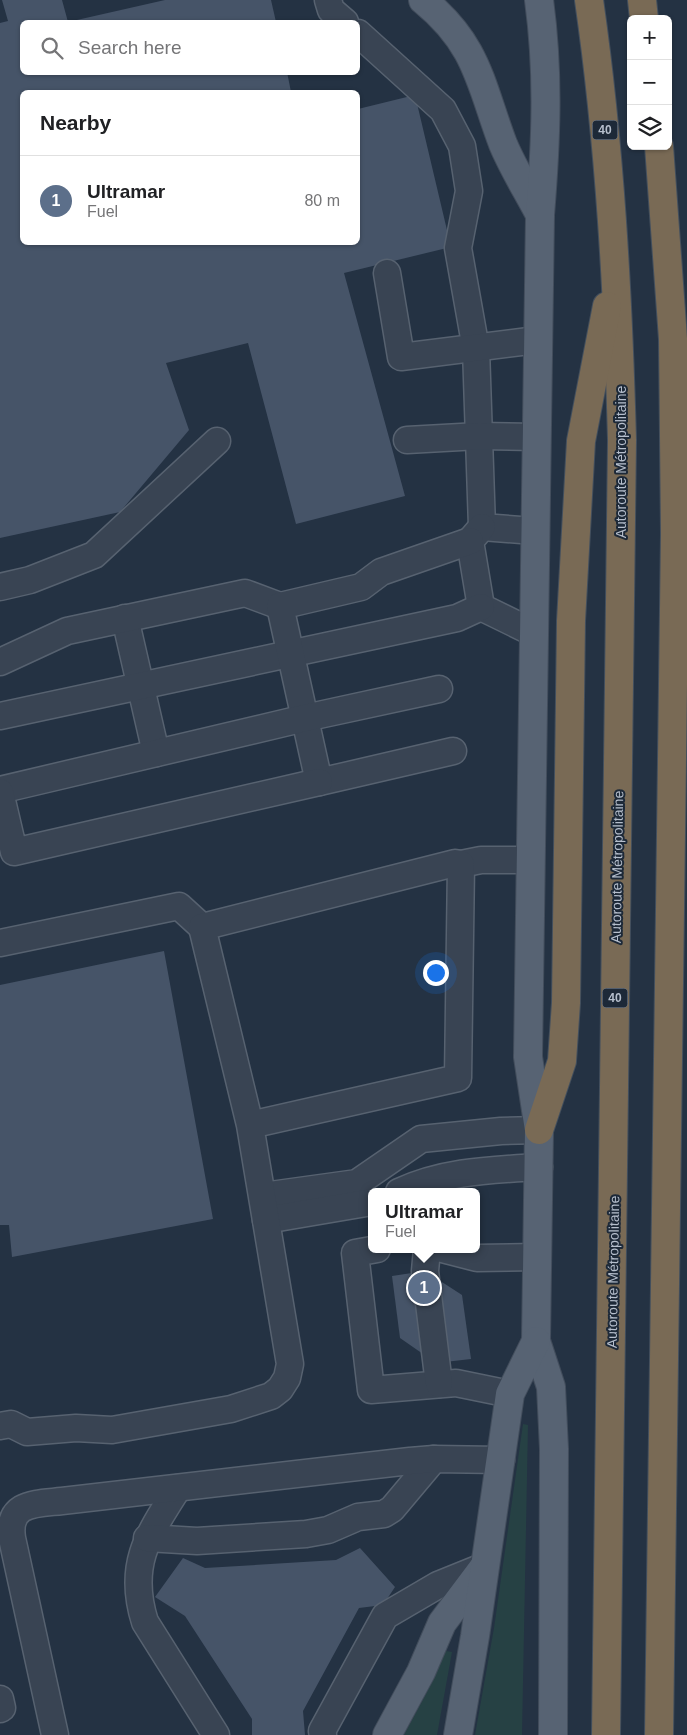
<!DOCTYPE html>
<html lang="en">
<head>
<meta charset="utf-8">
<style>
	:root { --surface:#fff; --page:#f6f6f6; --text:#202124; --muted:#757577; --line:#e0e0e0; --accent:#1a73e8 }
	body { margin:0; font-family:Helvetica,sans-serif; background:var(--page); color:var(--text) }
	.controls { position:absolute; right:15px; top:15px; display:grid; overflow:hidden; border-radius:8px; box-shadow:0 1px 4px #0004 }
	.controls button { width:45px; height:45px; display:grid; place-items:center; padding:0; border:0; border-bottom:1px solid var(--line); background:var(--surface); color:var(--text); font:25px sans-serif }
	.you { position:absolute; left:435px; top:972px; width:18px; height:18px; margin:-12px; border:4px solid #fff; border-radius:50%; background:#1a73e8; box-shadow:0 0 0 8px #1a73e833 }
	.badge { display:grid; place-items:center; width:32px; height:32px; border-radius:50%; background:var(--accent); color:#fff; font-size:16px; font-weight:700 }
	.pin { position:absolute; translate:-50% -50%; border:2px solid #fff; box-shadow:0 1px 5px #0006 }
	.popup { position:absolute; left:368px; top:1188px; width:112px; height:65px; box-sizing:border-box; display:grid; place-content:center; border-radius:8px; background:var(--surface); filter:drop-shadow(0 1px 4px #0005); font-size:16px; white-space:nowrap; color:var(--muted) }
	.popup b { font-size:19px; color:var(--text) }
	.popup::after { content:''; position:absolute; left:50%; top:100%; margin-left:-10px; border:10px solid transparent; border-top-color:var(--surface) }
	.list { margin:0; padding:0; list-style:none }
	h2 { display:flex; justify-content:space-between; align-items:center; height:65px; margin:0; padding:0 20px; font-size:21px }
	h2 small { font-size:16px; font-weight:400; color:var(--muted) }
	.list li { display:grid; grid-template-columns:32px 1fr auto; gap:15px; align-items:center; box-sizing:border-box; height:90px; padding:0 20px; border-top:1px solid var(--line) }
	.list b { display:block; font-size:19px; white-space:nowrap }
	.list p { margin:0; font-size:16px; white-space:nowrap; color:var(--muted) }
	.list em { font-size:16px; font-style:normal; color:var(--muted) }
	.icon { flex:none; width:28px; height:28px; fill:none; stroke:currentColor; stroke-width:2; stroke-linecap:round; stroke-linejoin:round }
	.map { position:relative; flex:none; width:687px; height:1735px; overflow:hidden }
	.search { position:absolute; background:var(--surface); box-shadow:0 1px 4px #0004; left:20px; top:20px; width:340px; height:55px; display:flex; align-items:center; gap:12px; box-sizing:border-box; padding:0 18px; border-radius:8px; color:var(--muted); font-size:19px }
	.panel { position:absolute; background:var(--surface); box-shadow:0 1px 4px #0004; left:20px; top:90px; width:340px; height:155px; border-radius:8px }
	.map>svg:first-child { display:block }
	.green { fill:#264144 }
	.building { fill:#465468 }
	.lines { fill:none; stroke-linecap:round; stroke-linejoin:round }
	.minor-casing { stroke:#576270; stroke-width:29 }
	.major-casing { stroke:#424d5c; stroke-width:30 }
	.highway-casing { stroke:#434f5d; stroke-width:30 }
	.minor { stroke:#394453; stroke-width:26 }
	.major { stroke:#576373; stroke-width:28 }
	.highway { stroke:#796a55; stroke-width:28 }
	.labels { text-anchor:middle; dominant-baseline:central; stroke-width:4; stroke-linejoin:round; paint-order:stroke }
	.shield { fill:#1d2938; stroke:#8892a0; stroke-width:1 }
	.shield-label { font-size:12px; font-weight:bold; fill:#b6bfcd }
	.street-label { font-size:14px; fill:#b6bfcd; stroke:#1d2938 }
</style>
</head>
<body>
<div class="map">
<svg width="687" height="1735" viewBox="0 0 687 1735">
	<rect width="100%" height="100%" fill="#243243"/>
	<g class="green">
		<path d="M523,1424L528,1425L522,1735H475L494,1628Z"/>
		<path d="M446,1651L452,1652L437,1735H404L426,1694Z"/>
	</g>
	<g class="building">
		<path d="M2,0H62L68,22H22V72H287L291,92H22V242H358V109L415,95L451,247L344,273L405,496L296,524L248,343L166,363L189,430L120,512L0,538V23L8,21Z"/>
		<path d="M165,0H271L276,22H68Z"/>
		<path d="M164,951L213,1219L12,1257L9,1225H0V985Z"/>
		<path d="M425,1271L462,1295L471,1359L436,1363L400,1338L392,1276Z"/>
		<path d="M360,1548L395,1587L383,1605L359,1608L303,1711L305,1735H252V1719L185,1616L155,1597L183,1558L205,1568L336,1560Z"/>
	</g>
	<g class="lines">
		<g class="minor-casing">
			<g id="minor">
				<path d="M328,0L331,10L345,22"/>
				<path d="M358,33L443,110L462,146L469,191L458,248L476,349L482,527L534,531"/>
				<path d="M387,273L401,357L537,340"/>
				<path d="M407,440L479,436L536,437"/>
				<path d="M482,527L470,541L481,607L532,632"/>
				<path d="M0,587L30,580L94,555L217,441"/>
				<path d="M125,618L156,753"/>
				<path d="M0,662L67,631L245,593L280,606"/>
				<path d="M0,716L457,618L481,607"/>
				<path d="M453,751L319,782L280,606L361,587L381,572L470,541"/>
				<path d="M0,790L305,718L439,689"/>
				<path d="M0,792L14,852L319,782"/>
				<path d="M461,864L481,860H530"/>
				<path d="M0,943L179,906L202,927"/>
				<path d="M399,1192C444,1171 491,1170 539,1167"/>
				<path d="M263,1196L357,1183L421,1139L501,1131L539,1130"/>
				<path d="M266,1220L372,1202"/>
				<path d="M377,1249L355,1253L371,1390L456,1383L510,1394"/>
				<path d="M427,1249L425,1271L439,1384"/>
				<path d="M442,1249L477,1258L537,1257"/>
				<path d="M0,1426L11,1424L27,1432L76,1428L112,1430L231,1409L271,1396L280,1389L287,1378L290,1364L250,1125L202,927L455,863L461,864L458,1078L250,1125"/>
				<path d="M178,1488C148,1535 127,1565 145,1622L216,1735"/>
				<path d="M147,1538L197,1541L306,1534L328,1530L358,1517L384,1514L392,1509L434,1459"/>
				<path d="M0,1699L2,1708L0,1709"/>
				<path d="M55,1735L12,1538C7,1502 35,1504 62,1501L410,1461L434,1459L501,1460"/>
				<path d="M323,1735L322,1731L385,1616L438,1585L485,1566"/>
			</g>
		</g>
		<g class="major-casing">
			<g id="major">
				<path d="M423,0C478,45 480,83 503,144C513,168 528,192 540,215"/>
				<path d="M539,0C549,73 546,142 540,215L528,1057L539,1130L536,1341L551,1387L554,1449L553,1735"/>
				<path d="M387,1735L421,1672L442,1623L484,1567"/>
				<path d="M458,1735L475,1636L510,1394L536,1341"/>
			</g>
		</g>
		<g class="highway-casing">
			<g id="highway">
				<path d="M589,0C610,146 618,293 622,440L606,1735"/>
				<path d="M642,0L644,19"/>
				<path d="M539,1130L562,1061L566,1003L571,621L581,441L607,306"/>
				<path d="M659,1735L675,534L673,339L659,146"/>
			</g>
		</g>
		<use href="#minor" class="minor"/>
		<use href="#major" class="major"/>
		<use href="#highway" class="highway"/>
	</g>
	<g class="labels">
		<g class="shield">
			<rect x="592.5" y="120.5" width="25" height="19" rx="4"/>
			<rect x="602.5" y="988.5" width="25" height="19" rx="4"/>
		</g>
		<g class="shield-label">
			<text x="605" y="130">40</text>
			<text x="615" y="998">40</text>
		</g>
		<g class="street-label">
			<text transform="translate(621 462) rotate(-90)">Autoroute Métropolitaine</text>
			<text transform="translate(617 867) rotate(-89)">Autoroute Métropolitaine</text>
			<text transform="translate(613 1272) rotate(-89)">Autoroute Métropolitaine</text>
		</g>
	</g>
</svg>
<div class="controls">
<button>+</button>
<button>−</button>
<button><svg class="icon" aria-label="layers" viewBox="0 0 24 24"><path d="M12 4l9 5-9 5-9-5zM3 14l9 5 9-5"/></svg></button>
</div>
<div class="you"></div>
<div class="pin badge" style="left:424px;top:1288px;background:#5c6f8a">1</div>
<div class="popup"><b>Ultramar</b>Fuel</div>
<div class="search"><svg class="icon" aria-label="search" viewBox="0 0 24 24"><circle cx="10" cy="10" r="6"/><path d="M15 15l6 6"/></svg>Search here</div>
<section class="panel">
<h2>Nearby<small></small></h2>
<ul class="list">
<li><span class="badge" style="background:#5c6f8a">1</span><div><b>Ultramar</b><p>Fuel</p></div><em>80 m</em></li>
</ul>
</section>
</div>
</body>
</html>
